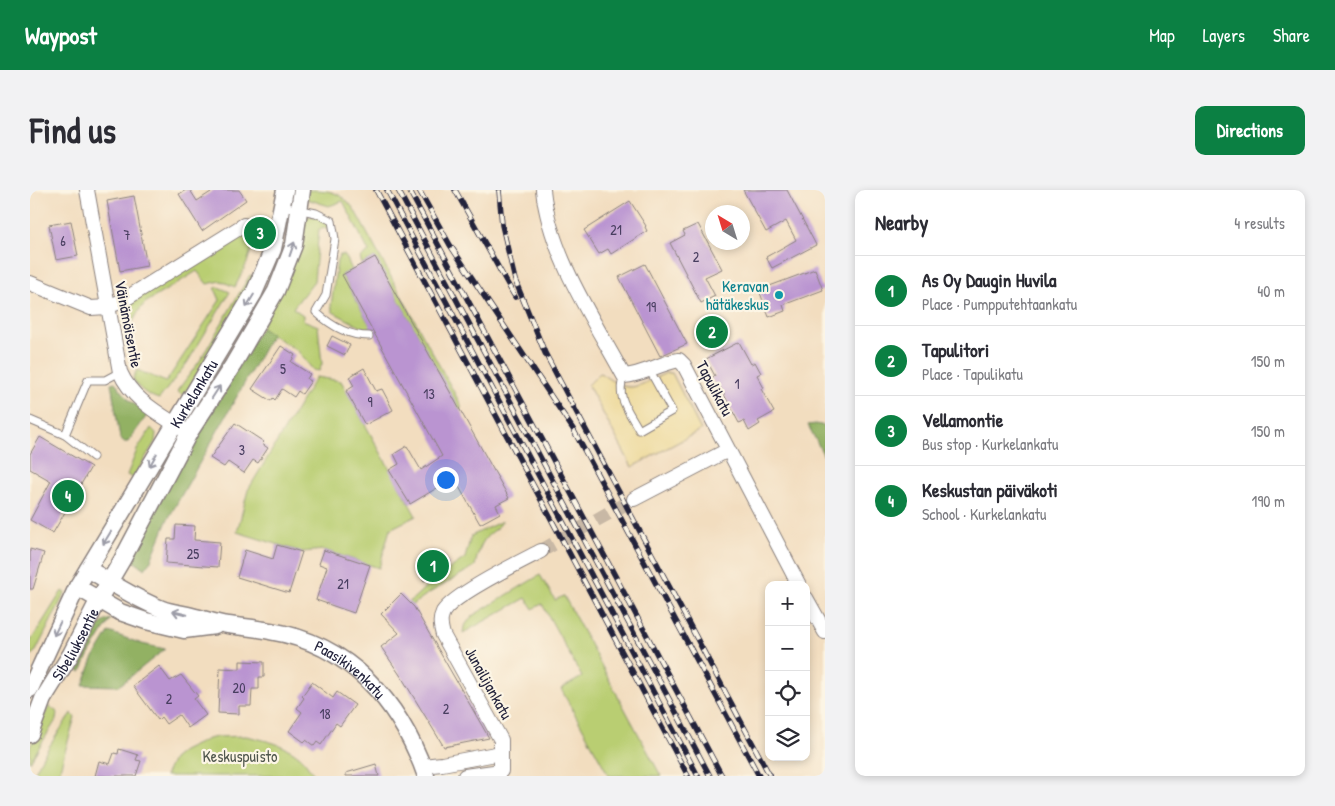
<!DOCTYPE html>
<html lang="en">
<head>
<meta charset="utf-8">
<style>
	:root { --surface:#fff; --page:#f2f2f3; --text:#2b2b33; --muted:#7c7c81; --line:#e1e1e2; --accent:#0b8043 }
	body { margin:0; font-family:"Patrick Hand",sans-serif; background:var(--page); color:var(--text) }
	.controls { position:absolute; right:15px; bottom:15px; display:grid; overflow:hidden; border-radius:10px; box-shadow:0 2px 8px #0003 }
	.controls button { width:45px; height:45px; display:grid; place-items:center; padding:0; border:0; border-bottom:1px solid var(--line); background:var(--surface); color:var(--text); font:25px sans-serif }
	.compass { position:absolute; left:675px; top:15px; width:45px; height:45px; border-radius:50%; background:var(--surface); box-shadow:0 2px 8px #0003; rotate:322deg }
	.you { position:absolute; left:415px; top:289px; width:18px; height:18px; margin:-12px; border:4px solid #fff; border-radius:50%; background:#1a73e8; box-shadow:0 0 0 8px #1a73e833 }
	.badge { display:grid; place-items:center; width:32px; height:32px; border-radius:50%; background:var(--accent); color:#fff; font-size:16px; font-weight:700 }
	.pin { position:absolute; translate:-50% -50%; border:2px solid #fff; box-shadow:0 1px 5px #0006 }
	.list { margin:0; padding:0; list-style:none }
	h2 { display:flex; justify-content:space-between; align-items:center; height:65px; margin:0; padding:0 20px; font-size:21px }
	h2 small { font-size:16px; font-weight:400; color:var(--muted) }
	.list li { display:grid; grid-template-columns:32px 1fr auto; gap:15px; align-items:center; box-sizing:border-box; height:70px; padding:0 20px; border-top:1px solid var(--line) }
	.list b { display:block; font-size:19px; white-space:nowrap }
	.list p { margin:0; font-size:16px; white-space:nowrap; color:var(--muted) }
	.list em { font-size:16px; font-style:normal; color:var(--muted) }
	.icon { flex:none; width:28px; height:28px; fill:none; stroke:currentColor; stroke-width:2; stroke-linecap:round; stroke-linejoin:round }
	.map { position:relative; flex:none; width:795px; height:586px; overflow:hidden; border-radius:10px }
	header { display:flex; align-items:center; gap:30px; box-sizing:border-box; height:70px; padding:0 25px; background:var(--accent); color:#fff }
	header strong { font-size:24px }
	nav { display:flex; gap:28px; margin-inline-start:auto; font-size:18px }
	.intro { display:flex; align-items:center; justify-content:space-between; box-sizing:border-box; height:120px; padding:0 30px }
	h1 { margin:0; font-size:35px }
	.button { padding:12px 22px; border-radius:10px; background:var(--accent); color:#fff; font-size:18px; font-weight:700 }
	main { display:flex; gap:30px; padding:0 30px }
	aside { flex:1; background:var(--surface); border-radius:10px; box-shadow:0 2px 8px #0003 }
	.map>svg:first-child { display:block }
	.green { fill:#b9ce72; stroke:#6e7856 }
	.forest { fill:#92b164; stroke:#5a6a50 }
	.sand { fill:#eeda9e; stroke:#887e6c }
	.building { fill:#ba94d1 }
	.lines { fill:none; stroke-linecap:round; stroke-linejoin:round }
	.minor-tunnel { stroke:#c8b8a5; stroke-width:14; stroke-dasharray:14 7; stroke-linecap:butt }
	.service-casing { stroke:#8a807d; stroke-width:9 }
	.minor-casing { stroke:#8a807d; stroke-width:16 }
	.tertiary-casing { stroke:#8a807d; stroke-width:19 }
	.service { stroke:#fff; stroke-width:7 }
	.minor { stroke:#fff; stroke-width:14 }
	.tertiary { stroke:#fff; stroke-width:16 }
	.rail-casing { stroke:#22223b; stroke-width:5.5 }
	.rail { stroke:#fcf5e5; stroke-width:4; stroke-dasharray:11; stroke-linecap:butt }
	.oneway { stroke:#9c9ca7 }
	.culture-dot { fill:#0f9aa8; stroke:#fcf5e5; stroke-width:2 }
	.labels { text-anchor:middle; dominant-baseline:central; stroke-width:4.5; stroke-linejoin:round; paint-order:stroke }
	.number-label { font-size:14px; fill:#483e60 }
	.culture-label { font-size:16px; fill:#0d838f; stroke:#fcf5e5; text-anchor:end }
	.street-label { font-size:16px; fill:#22223b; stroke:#fcf5e5 }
	.park-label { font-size:16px; fill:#4f564c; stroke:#fcf5e5 }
</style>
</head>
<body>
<header>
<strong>Waypost</strong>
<nav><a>Map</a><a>Layers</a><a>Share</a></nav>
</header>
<div class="intro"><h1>Find us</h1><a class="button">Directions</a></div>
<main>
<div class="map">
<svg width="795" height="586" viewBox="0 0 795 586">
	<rect width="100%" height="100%" fill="#fcf5e5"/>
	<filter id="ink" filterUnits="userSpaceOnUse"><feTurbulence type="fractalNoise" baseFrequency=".02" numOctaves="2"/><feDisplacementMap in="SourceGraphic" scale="10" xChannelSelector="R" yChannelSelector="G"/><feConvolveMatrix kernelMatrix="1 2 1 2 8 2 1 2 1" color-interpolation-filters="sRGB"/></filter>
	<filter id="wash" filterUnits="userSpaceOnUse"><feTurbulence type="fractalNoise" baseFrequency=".0096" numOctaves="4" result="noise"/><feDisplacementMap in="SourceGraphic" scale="20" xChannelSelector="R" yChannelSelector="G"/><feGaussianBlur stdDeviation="1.12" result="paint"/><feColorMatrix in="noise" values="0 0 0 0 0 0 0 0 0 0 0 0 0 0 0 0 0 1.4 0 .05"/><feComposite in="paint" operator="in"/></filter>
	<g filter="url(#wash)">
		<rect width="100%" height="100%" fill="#f2ddbf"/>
		<g class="green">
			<path d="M278,0C299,0 310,1 324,19L432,217L429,219L345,67L332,74L330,68L339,62L313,11L299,16L277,9Z"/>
			<path d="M277,26L290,27L297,32L298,38L289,39L284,91L263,118L273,125V130L288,136L292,174L289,181L283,180L268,161L231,138L268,59Z"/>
			<path d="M220,40H225L226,44L217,73L205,97L191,91L177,94L167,81L115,113L110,119L101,135L92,132L97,127L96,121L104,109Z"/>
			<path d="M310,65H314L317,69L322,80L312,85L341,137L335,139L303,122L301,116L307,71Z"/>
			<path d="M220,85L223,86L222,93L157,202L152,205L147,201L169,172Z"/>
			<path d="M188,97L200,102L157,173L129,209C119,206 107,199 103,188L107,180L136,192L190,110L186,101L184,99Z"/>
			<path d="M286,187L311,191L386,326L360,339L349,378L294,360L272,362L207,342L218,300Z"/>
			<path d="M121,238L126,243L125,252L103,288L97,285L107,260Z"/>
			<path d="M472,331C469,339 460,342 455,349C449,357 447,367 445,376L396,405L358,432L401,392L435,368L441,346Z"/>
			<path d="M510,385L525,410L534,406L631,586H579L531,499L552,487L512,414L503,419L496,408L433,443L434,437L442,426Z"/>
			<path d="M32,401L35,403L6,461L0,466V452Z"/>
			<path d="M19,516L27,522L26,530L0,572V557Z"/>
			<path d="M41,523L45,527L28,586H3L13,566Z"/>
			<path d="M216,546C234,550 255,554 270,567C276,572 280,580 285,586H135L143,569L153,561L178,549L187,547Z"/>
		</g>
		<g class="forest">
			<path d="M231,138L242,144L137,331L121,370L115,379L100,369L105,356L173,236Z"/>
			<path d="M85,192L100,211L118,224L98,252H93L90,248L81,193Z"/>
			<path d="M786,234L795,236V268L778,235Z"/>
			<path d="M81,429L58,466L51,482L45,479C53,459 59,436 81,429Z"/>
			<path d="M79,442L112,454L135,459L89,496L53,495L63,469Z"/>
		</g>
		<path class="sand" d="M570,183C602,205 602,198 636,183H642L671,240L602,277L558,195Z"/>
		<g id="blocks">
			<g class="building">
				<path d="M156,0H160L167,11L184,0H209L216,10L172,41L149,4Z"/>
				<path d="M713,0H757L786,55L742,78L736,67L766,50L756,31L736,42Z"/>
				<path d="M104,6L117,76L90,81L77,11Z"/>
				<path d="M600,11L616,36L615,37L617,41L581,64L578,59L569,64L554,40Z"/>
				<path d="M41,31L48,66L26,70L19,35Z"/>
				<path d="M668,34L692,79L675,87L685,106L671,113L640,53L655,45L653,41Z"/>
				<path d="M345,67L479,308L466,315L470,323L450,334L424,288L380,314L359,280L369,274L364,264L377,256L391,280L412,266L312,85Z"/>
				<path d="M615,74L657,154L630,166L589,87Z"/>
				<path d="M785,79L793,100L753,115L755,121L739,127L729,100Z"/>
				<path d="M302,146L320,155L315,165L297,156Z"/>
				<path d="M709,152L721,174L725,172L731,183L727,185L734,198L731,199L744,222L728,231L730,234L719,241L714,231L709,233L690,197L687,199L681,188L685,186L676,169Z"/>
				<path d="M251,156L265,165L261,172L280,184L277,189L281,191L272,204L268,201L264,207L252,199L245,210L243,208L241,211L222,199Z"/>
				<path d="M334,178L346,201L352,199L363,220L335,235L316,201L324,196L319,187Z"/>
				<path d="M205,233L234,252L232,254L238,258L228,273L223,270L214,283L198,272L194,277L180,268Z"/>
				<path d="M10,247L61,277L23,343L0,330L21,291L0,279V264Z"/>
				<path d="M146,335L165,336L164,350L190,352L188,377L136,373L138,349H145Z"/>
				<path d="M247,355L272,362L259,403L207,387L215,360L243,369Z"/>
				<path d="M0,359L14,363L3,399H0Z"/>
				<path d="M294,360L340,375L324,423L286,410L297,377L289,374Z"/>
				<path d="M404,361L407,366L411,363L419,375L414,377L417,381L401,392L398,389L394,391L387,380L390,377L387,373Z"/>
				<path d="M371,404L384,417L459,548L414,557L372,488L351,457L369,443L351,424Z"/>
				<path d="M210,471L234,472V487H229V499H222L221,516H209V524L188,523L190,478L210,479Z"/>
				<path d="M129,476L140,491L151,485L168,506L164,509L176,525L158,538L149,525L136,534L131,527L128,530L103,496Z"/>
				<path d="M282,492L303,508L307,502L325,515L310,536L306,533L291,555L287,552L284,556L276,550L274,552L259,541L272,522L267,518L274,508L272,506Z"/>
				<path d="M89,559L108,565L106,570L111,571L106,586H65L69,571L80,574L84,563L88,564Z"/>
				<path d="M346,574L349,586H316V583Z"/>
			</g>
		</g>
	</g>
	<g filter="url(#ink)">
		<use href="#blocks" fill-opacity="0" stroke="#8a807d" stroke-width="1"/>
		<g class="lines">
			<path class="minor-tunnel" d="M511,361L604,309"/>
			<g class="service-casing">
				<g id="service">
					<path d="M252,16L286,23L302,31L305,49L296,105L286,122C300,135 319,146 339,146"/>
					<path d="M594,186C585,207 599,221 609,240L642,221L619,179"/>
					<path d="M0,230L35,245L63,267"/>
					<path d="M35,245L58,190H75L90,182"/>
				</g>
			</g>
			<g class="minor-casing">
				<g id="minor">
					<path d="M57,0L90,182C102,210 130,224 154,240"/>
					<path d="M513,0C520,65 563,129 594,186C613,185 630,173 649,170L654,175L769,395"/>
					<path d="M0,93L61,118L77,117L92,111L214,35"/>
					<path d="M604,309L698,260"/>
					<path d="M776,408L795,442"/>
					<path d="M392,576L412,574L471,563"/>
					<path d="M435,586L471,581V550L413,445C411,437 409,430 413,422C424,404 490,372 511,361"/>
				</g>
			</g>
			<g class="tertiary-casing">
				<g id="tertiary">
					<path id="s1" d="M58,379C82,393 106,409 132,419C140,422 149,423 158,425C171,428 185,433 198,435C212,437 226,438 240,441C320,454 370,512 396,586"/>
					<path d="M47,397L90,422L116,431L154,440L185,436"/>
					<path id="s2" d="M0,499L47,397L224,103L243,59L255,0"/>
					<path id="s3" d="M0,544L13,509L41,464L69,409L92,370L159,243L203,175L246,101L264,55L272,0"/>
				</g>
			</g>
			<use href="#service" class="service"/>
			<use href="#minor" class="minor"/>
			<use href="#tertiary" class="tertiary"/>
			<g class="rail-casing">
				<g id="rail">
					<path d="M346,0L658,586"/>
					<path d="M357,0L668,586"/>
					<path d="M368,0L680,586"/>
					<path d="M379,0L692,586"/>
					<path d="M389,0L420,55L543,239L729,586"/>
					<path d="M425,0L485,107"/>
					<path d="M469,0L472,35L485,90L515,163L740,586"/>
				</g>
			</g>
			<use href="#rail" class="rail"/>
		</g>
		<defs><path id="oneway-shaft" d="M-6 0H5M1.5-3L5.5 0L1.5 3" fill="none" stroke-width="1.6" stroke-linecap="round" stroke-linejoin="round" transform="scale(1.25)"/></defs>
		<g class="oneway">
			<use href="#oneway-shaft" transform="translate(262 59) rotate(-71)"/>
			<use href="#oneway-shaft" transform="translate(220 111) rotate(121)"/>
			<use href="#oneway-shaft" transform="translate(186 202) rotate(-57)"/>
			<use href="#oneway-shaft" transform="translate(123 270) rotate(120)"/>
			<use href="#oneway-shaft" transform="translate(77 348) rotate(121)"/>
			<use href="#oneway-shaft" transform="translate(150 423) rotate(-167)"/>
			<use href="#oneway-shaft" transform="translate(27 439) rotate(115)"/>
		</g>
	</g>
	<circle class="culture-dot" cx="749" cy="105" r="5"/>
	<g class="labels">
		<g class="number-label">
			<text x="586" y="39">21</text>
			<text x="97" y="44">7</text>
			<text x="33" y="50">6</text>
			<text x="666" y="66">2</text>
			<text x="621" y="116">19</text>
			<text x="253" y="178">5</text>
			<text x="707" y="193">1</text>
			<text x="399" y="203">13</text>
			<text x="340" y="211">9</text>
			<text x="212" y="259">3</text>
			<text x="163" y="363">25</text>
			<text x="313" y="393">21</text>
			<text x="209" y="497">20</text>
			<text x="139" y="508">2</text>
			<text x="416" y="518">2</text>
			<text x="295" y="523">18</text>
		</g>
		<g class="culture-label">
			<text x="739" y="96">Keravan<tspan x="739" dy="18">hätäkeskus</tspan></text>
		</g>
		<g class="street-label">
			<text transform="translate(99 134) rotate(79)">Väinämöisentie</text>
			<text transform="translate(685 198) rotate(62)">Tapulikatu</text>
			<text stroke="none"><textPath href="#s2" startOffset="338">Kurkelankatu</textPath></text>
			<text stroke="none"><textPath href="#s3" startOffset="101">Sibeliuksentie</textPath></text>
			<text stroke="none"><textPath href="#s1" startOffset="285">Paasikivenkatu</textPath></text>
			<text transform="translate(459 493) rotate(61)">Junailijankatu</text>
		</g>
		<g class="park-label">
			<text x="210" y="566">Keskuspuisto</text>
		</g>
	</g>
</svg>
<div class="controls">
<button>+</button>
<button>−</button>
<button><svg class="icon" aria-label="locate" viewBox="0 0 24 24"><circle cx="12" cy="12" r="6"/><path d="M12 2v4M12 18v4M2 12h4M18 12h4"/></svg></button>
<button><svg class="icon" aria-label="layers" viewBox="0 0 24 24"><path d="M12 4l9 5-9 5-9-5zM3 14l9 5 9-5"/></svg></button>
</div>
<svg class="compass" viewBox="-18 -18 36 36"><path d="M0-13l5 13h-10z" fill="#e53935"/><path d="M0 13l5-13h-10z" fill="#7c7c81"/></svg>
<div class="you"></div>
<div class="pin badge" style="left:403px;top:376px">1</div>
<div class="pin badge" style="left:682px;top:142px">2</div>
<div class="pin badge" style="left:230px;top:43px">3</div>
<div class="pin badge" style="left:38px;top:306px">4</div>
</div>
<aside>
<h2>Nearby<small>4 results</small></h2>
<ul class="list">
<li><span class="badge">1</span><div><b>As Oy Daugin Huvila</b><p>Place · Pumpputehtaankatu</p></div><em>40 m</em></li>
<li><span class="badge">2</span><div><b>Tapulitori</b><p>Place · Tapulikatu</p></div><em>150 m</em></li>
<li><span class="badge">3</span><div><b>Vellamontie</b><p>Bus stop · Kurkelankatu</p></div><em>150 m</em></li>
<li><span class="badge">4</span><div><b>Keskustan päiväkoti</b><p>School · Kurkelankatu</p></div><em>190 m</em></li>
</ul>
</aside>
</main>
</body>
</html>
